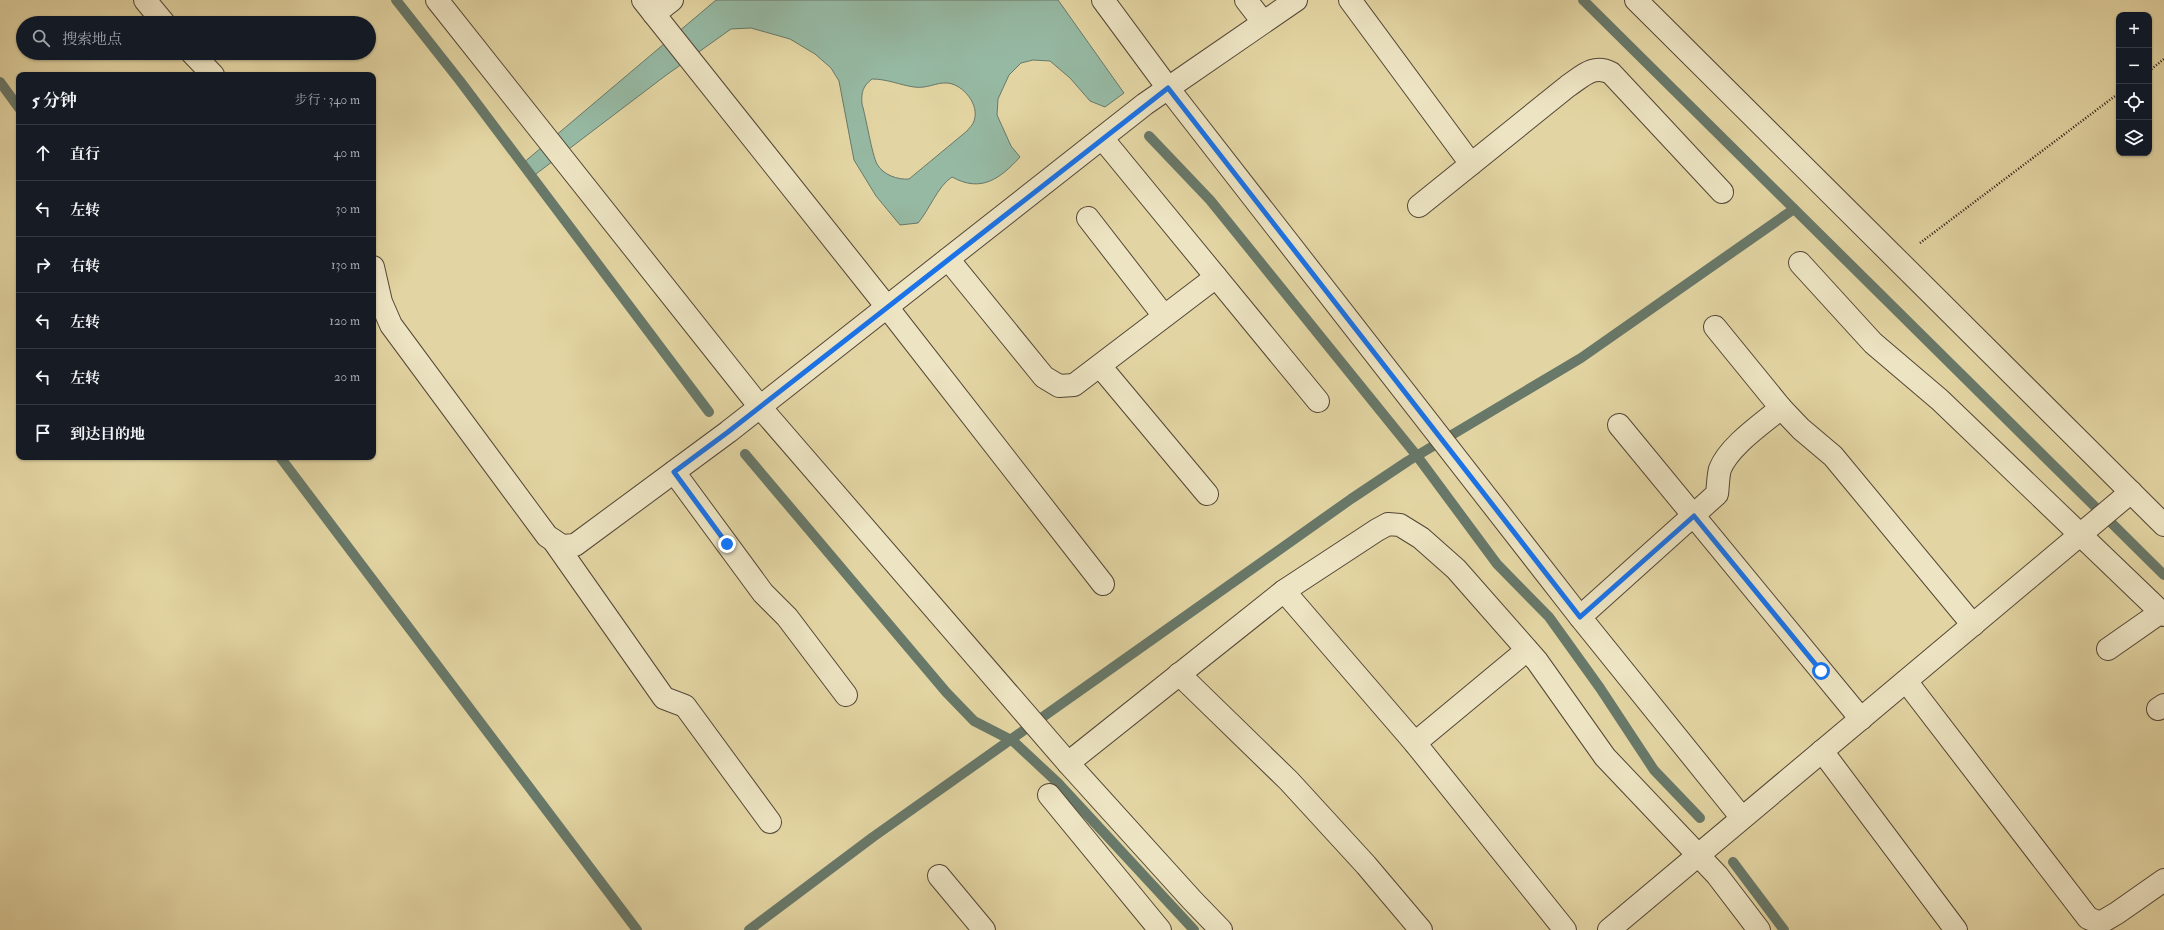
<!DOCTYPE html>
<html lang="zh">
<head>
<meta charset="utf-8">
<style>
	:root { --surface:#171b24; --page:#242831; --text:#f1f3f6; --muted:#9ea1a6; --line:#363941 }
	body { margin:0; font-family:"IM FELL Double Pica","Noto Serif SC",serif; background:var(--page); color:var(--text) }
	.controls { position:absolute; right:12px; top:12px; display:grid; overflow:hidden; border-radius:8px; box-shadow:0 1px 3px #0004 }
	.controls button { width:36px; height:36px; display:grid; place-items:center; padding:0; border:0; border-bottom:1px solid var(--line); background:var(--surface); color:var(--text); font:20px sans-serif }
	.stop { position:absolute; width:12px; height:12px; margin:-9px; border:3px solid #1a73e8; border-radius:50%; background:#fff }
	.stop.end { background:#1a73e8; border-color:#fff; box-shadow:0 1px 4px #0008 }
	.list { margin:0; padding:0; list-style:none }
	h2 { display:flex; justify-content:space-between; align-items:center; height:52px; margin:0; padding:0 16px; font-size:17px }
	h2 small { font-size:13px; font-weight:400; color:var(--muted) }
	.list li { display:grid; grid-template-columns:26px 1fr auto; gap:12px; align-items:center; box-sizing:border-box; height:56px; padding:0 16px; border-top:1px solid var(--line) }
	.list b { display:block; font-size:15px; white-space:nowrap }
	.list em { font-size:13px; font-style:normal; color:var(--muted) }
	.icon { flex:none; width:22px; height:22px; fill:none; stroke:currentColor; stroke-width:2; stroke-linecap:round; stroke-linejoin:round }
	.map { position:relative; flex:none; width:2164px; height:930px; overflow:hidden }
	.search { position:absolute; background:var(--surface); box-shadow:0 1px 3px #0004; left:16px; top:16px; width:360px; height:44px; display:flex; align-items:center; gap:10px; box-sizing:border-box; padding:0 14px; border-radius:22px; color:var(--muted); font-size:15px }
	.panel { position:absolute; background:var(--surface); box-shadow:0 1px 3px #0004; left:16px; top:72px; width:360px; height:388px; border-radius:8px }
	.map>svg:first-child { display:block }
	.water { fill:#96b9a3; stroke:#687869; fill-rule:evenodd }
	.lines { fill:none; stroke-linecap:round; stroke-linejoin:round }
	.stream { stroke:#687869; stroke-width:10 }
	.minor-casing { stroke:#534636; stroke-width:24 }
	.path { stroke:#231611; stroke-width:2.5; stroke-dasharray:1 2; stroke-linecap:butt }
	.minor { stroke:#ede4c3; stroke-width:22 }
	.route { stroke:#1a73e8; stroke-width:5 }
</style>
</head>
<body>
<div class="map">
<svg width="2164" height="930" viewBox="0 0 2164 930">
	<rect width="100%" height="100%" fill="#e3d5a3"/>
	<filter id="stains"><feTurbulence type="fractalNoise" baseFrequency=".005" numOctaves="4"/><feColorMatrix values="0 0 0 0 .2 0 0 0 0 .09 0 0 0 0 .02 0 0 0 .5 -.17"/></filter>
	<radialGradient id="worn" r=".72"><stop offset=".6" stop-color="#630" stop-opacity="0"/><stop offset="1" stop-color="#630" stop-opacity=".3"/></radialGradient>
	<path class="water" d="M716,0H1058L1124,93L1105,107L1090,101L1070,78L1050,61L1033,60L1021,63L1009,75L998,99L997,115L1011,146L1020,157C1000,179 981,193 952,177C937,187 930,209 918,223L900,225L876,196L854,160L839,81L831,68L815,54L790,39L751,28L731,29L665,76L532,177L522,164ZM872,79C887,79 900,85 914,87C927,89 937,82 947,83C963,84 980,105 974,121C973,125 969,128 967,131L909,179C898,180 883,175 877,164C872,155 866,117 862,104C861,92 863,86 872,79Z"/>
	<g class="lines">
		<g class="stream">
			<path d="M396,0L460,81L709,412"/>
			<path d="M1583,0L2164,575"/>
			<path d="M0,82L19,108"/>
			<path d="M1149,136L1210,200L1417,456L1497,564L1549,617L1600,688L1654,770L1700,818"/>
			<path d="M745,454L946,692L974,721L1013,741L1058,783L1194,930"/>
			<path d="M280,457L637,930"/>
			<path d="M1733,862L1784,930"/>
			<path d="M749,930L873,837L1351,499L1408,461L1581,358L1794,209"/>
		</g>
		<g class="minor-casing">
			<g id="minor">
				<path d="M145,0L164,23"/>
				<path d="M437,0L760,407L1068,763L1192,900L1221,930"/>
				<path d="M643,0L654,14"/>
				<path d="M672,0L654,14L887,307L1103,584"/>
				<path d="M1103,0L1168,88L1580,617L1742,818"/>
				<path d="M1246,0L1263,22"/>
				<path d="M1350,0L1471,164"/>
				<path d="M1636,0L2164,525"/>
				<path d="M192,53L213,75"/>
				<path d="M1102,138L1318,401"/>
				<path d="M1419,206L1568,86C1583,76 1593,64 1611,73L1722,192"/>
				<path d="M1088,218L1164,316"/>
				<path d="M948,259L1044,377L1059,386L1074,385L1216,277"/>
				<path d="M1800,263L1873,343L1940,400L2164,615"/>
				<path d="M373,267L381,302L391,325L547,536L562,546L575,545L728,432L1145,104L1296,0"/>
				<path d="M1715,327L1781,408L1801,429L1833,456L1973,625"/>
				<path d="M1100,366L1207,494"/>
				<path d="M1619,425L1861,719"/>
				<path d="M674,472L763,593L787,617L846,695"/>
				<path d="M553,540L664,698L685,706L770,822"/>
				<path d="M1284,591L1415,743L1565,930"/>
				<path d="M1580,617L1717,494C1718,487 1718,476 1720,469C1729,446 1762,424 1781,408"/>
				<path d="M2108,649L2161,612"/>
				<path d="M1179,674L1289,781L1366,865L1421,930"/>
				<path d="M1906,681L2088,918L2100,923L2117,913L2164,880"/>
				<path d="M2158,709L2164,705"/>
				<path d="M1415,743L1527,650"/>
				<path d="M1822,751L1956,930"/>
				<path d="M1068,763L1284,591L1377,530L1388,524L1400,525L1421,538L1456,569L1537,661L1605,757L1717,875L1759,930"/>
				<path d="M1049,795L1160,930"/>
				<path d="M939,876L984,930"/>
				<path d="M1609,930L2131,492"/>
			</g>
		</g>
		<g class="path">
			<path d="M2149,71L2164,59"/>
			<path d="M1920,243L2119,93"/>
		</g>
		<use href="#minor" class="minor"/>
	</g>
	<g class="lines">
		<path class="route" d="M727,544L674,472L728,432L1168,88L1580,617L1694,516L1821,671"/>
	</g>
	<rect width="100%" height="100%" filter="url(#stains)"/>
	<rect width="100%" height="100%" fill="url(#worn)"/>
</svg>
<div class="controls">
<button>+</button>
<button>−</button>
<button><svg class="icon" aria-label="locate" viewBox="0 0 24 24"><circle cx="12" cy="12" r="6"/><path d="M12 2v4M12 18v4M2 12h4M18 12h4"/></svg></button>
<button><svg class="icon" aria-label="layers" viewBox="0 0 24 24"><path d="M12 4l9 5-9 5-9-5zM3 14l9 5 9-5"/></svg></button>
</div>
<div class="stop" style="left:1821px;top:671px"></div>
<div class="stop end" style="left:727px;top:544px"></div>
<div class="search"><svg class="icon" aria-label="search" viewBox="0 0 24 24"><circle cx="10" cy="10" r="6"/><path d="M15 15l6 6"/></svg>搜索地点</div>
<section class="panel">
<h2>5 分钟<small>步行 · 340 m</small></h2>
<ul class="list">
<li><svg class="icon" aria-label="ahead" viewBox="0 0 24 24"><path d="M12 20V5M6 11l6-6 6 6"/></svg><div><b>直行</b></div><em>40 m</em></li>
<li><svg class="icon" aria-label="left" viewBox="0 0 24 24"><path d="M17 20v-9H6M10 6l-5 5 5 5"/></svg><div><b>左转</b></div><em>30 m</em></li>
<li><svg class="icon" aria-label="right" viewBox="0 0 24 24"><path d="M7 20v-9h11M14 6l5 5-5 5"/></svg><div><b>右转</b></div><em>130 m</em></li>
<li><svg class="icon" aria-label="left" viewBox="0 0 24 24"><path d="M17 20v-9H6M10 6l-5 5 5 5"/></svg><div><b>左转</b></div><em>120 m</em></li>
<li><svg class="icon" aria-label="left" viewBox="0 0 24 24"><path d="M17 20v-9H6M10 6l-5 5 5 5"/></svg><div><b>左转</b></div><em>20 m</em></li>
<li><svg class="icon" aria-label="arrive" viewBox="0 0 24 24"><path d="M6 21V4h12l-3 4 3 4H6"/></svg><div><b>到达目的地</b></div></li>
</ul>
</section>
</div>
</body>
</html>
